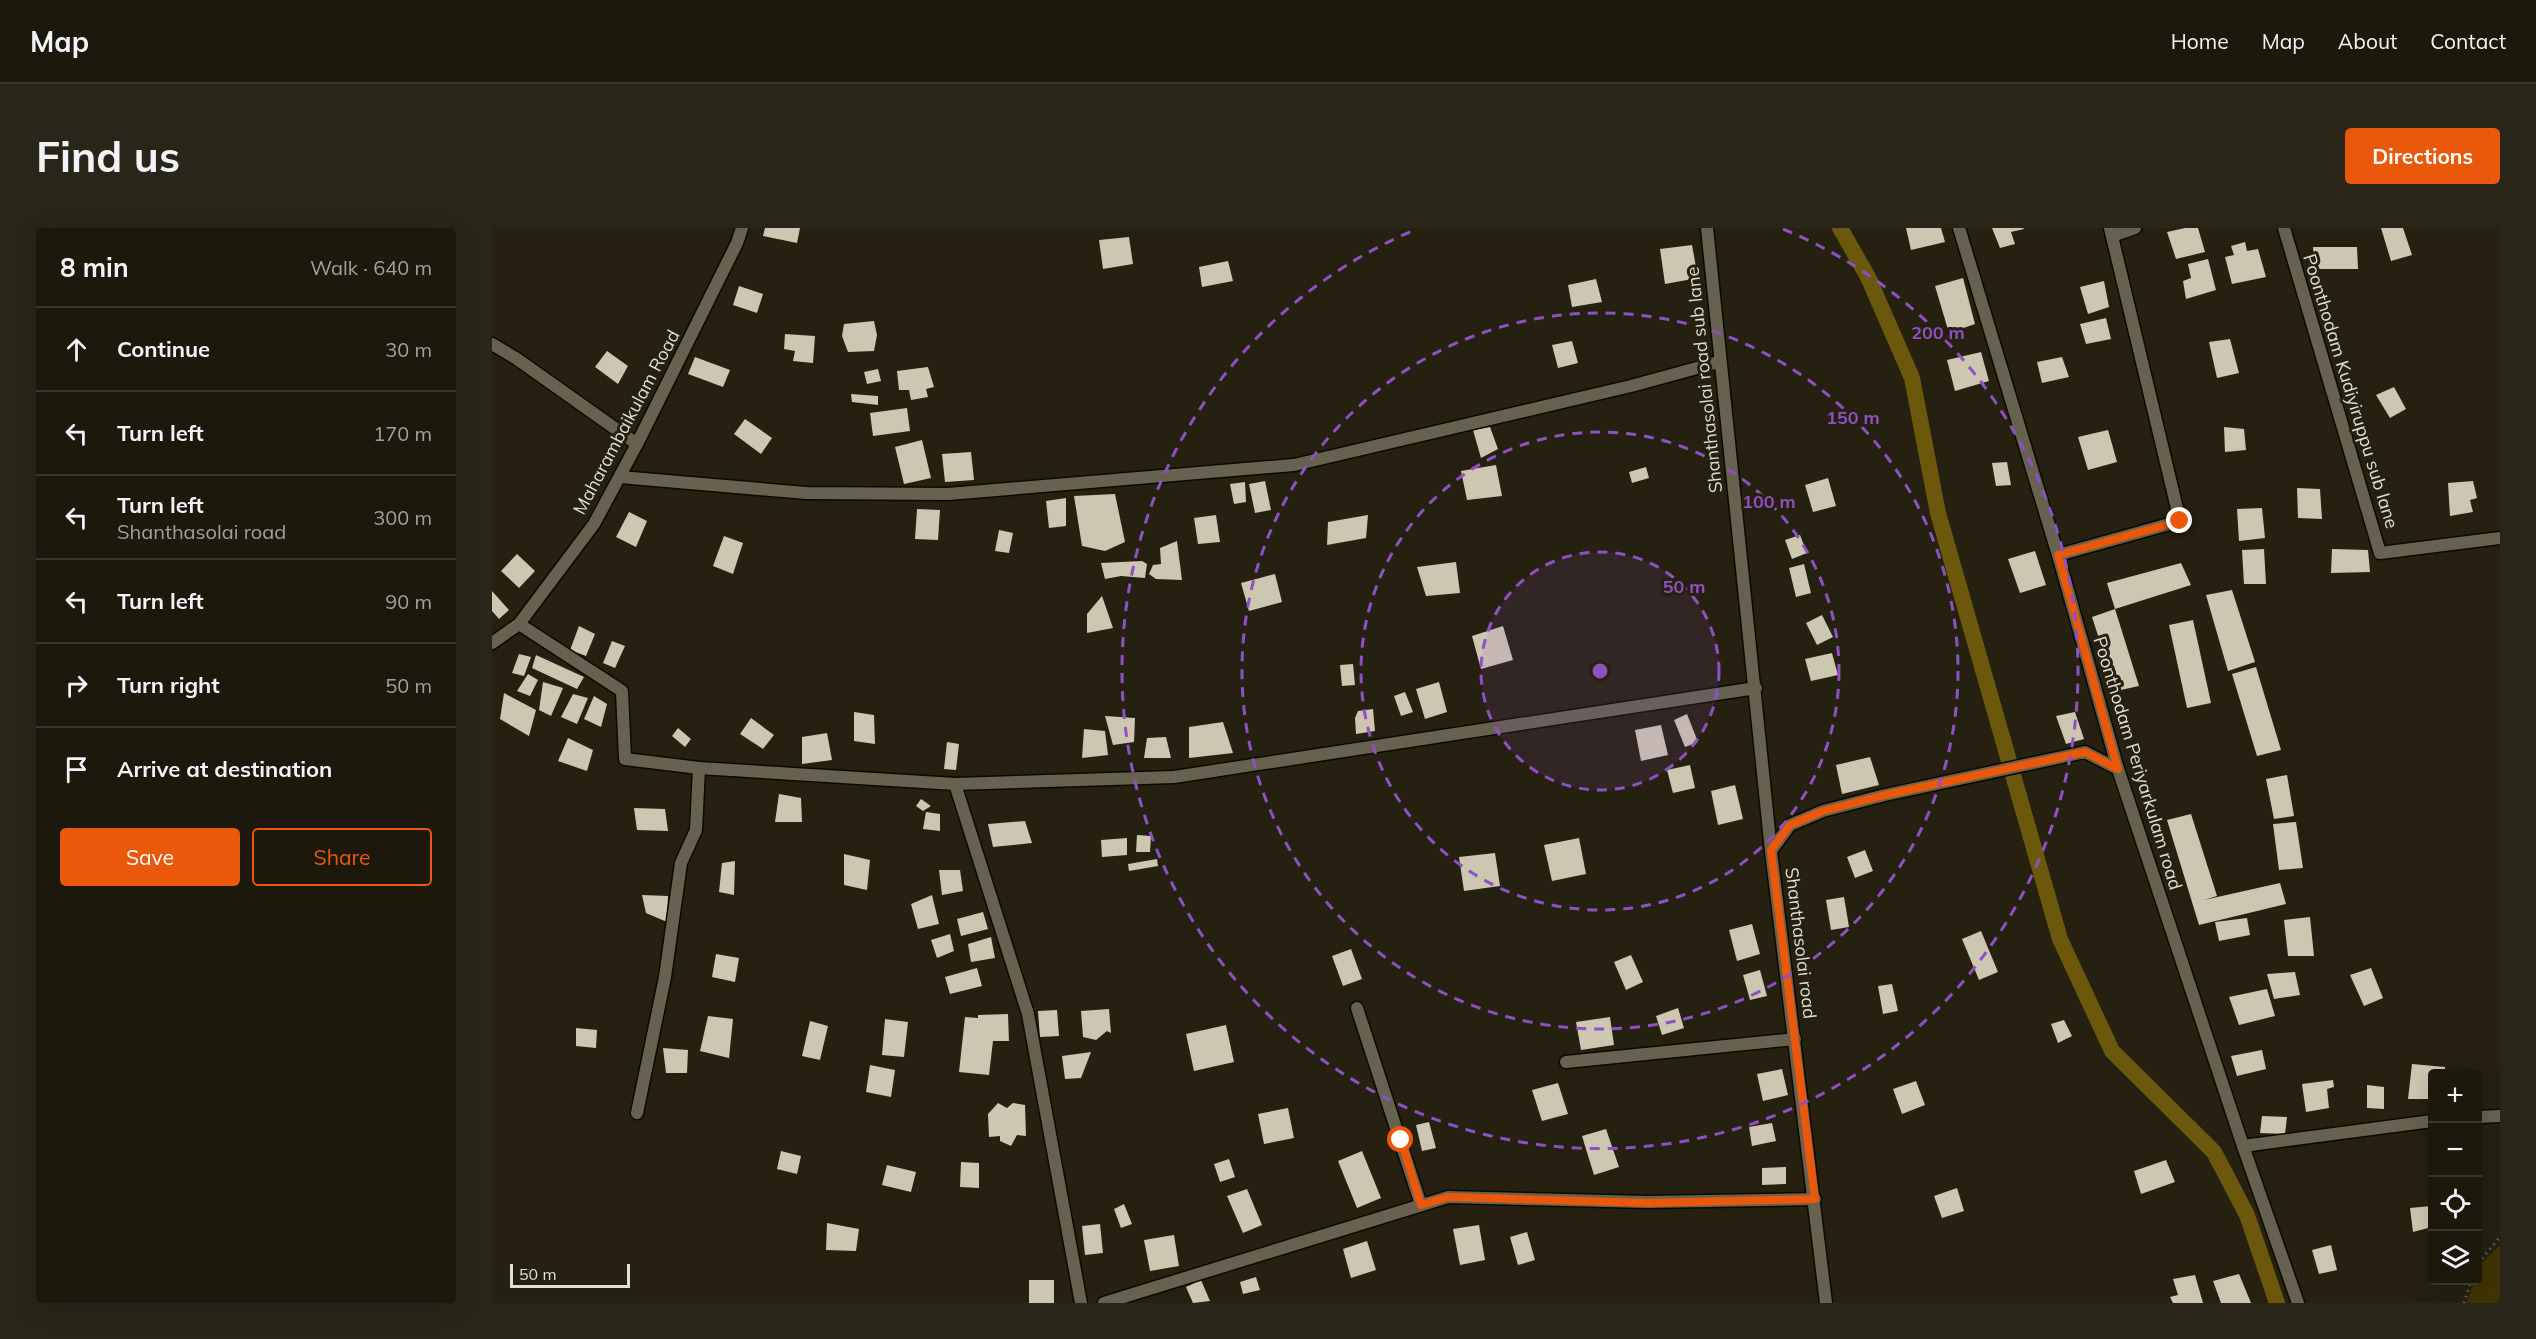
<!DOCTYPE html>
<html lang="en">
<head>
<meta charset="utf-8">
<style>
	:root { --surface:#1c180b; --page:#292519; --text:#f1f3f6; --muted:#a0a09d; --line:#3a372c; --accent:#ea580c }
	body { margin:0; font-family:Mulish,sans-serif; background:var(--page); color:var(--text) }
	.controls { position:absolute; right:18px; bottom:18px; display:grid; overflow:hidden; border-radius:6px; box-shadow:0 6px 24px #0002 }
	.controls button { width:54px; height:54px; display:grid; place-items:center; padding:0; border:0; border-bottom:2px solid var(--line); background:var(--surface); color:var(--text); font:30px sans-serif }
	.scale { position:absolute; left:18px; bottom:15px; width:120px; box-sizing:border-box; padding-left:6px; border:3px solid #e1ded3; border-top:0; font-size:16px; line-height:21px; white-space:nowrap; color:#e1ded3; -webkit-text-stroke:4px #25200f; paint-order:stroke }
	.stop { position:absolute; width:18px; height:18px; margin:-14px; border:4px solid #ea580c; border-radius:50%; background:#fff }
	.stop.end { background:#ea580c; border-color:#fff; box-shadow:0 2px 6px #0008 }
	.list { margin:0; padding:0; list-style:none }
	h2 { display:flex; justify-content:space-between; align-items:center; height:78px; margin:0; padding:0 24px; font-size:26px }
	h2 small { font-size:20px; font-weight:400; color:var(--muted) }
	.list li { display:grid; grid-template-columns:39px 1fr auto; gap:18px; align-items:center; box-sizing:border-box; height:84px; padding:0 24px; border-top:2px solid var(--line) }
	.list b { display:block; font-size:22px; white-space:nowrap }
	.list p { margin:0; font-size:20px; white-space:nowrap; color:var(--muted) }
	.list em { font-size:20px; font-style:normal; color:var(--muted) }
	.actions { display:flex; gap:12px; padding:18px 24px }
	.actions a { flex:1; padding:14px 0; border:2px solid var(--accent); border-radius:6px; text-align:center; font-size:21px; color:var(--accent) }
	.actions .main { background:var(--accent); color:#fff }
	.icon { flex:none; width:33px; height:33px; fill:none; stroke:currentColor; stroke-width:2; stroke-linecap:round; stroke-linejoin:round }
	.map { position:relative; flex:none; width:2008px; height:1075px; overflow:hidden; border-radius:6px }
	header { display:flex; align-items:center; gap:36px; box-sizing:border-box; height:84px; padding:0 30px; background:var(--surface); border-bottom:2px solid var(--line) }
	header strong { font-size:28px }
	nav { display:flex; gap:33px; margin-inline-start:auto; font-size:21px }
	.intro { display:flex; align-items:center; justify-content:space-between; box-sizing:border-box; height:144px; padding:0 36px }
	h1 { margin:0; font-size:42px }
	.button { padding:15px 27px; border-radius:6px; background:var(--accent); color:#fff; font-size:21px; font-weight:700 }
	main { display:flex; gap:36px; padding:0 36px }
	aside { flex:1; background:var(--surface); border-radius:6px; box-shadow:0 6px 24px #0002 }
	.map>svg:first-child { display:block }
	.green { fill:#403304 }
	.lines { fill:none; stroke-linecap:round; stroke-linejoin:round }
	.canal { stroke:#6c580c; stroke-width:16 }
	.building { fill:#cdc6b1 }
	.street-casing { stroke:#0e0900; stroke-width:15 }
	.path { stroke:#696556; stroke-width:3; stroke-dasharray:1.5 4.5; stroke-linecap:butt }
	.street { stroke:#67614f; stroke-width:12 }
	.route { stroke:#ea580c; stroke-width:8 }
	.ring { fill:none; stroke:#8f50c3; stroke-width:3; stroke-dasharray:10 8 }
	.labels { text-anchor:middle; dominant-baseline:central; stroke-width:6; stroke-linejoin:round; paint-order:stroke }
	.street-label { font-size:18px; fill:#e1ded3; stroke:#25200f }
	.centre { fill:#8f50c3; stroke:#25200f; stroke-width:3 }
	.ring-label { font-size:18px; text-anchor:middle; font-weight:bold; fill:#8f50c3; stroke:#25200f; stroke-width:6; stroke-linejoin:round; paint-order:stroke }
</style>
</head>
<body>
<header>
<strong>Map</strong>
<nav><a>Home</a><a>Map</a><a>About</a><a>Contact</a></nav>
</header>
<div class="intro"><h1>Find us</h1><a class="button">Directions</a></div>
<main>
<aside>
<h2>8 min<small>Walk · 640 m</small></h2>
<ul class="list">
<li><svg class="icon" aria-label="ahead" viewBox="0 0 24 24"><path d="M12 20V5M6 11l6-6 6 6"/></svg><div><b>Continue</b></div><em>30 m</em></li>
<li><svg class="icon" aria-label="left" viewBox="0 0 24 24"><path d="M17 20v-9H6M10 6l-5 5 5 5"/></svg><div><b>Turn left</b></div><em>170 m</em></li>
<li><svg class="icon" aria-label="left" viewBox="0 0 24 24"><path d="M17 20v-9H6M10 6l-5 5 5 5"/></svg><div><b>Turn left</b><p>Shanthasolai road</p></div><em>300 m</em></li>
<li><svg class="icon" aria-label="left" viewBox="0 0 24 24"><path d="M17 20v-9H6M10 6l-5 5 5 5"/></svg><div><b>Turn left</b></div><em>90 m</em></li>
<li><svg class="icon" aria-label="right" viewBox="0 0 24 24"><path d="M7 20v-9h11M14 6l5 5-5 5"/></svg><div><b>Turn right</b></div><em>50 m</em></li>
<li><svg class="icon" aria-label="arrive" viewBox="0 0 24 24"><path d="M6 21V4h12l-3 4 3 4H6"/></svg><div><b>Arrive at destination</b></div></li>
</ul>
<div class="actions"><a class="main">Save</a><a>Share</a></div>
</aside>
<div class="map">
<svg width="2008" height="1075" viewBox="0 0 2008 1075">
	<rect width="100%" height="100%" fill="#25200f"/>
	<path class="green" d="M2008,1017V1075H1974L1983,1053L1986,1052L1990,1035Z"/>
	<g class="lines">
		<path class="canal" d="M1348,0L1376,49L1420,150L1446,285L1568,711L1620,823L1722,924L1755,987L1785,1075"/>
	</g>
	<g class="building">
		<path d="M273,0H308L305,15L271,8Z"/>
		<path d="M1414,0H1449L1453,14L1419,22Z"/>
		<path d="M1500,0H1531L1532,1L1519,4L1523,16L1508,20Z"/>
		<path d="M1693,0H1706L1713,24L1684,31L1675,4Z"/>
		<path d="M1889,0H1911L1920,27L1899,33Z"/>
		<path d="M637,9L641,36L611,41L607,12Z"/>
		<path d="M1753,14L1755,23L1766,21L1774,49L1740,56L1733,29L1742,27L1739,18Z"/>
		<path d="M1200,17L1206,50L1173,56L1168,21Z"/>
		<path d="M1821,19H1865L1866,41H1823Z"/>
		<path d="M1716,31L1724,62L1694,71L1691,53L1699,50L1696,36Z"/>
		<path d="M736,33L741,53L710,59L707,39Z"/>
		<path d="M1471,50L1483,96L1457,105L1443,58Z"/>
		<path d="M1104,51L1110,74L1080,79L1076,57Z"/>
		<path d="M1612,53L1617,79L1596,86L1588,59Z"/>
		<path d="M247,58L271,66L265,85L241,77Z"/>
		<path d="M1614,90L1619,111L1594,116L1588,96Z"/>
		<path d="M382,93L385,107L382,123L356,124L350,108L352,96Z"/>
		<path d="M293,106L323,108L321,135L301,133L303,123L292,121Z"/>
		<path d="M1738,111L1747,145L1725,150L1717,114Z"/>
		<path d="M1080,113L1086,135L1066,140L1060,117Z"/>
		<path d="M115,123L136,138L126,156L103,139Z"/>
		<path d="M1489,124L1497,153L1463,163L1455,132Z"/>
		<path d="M203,129L238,142L231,159L196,146Z"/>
		<path d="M1570,129L1577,149L1550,155L1545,134Z"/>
		<path d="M436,139L442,159L434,161L436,169L419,172L417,162H407L405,143Z"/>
		<path d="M386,141L389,153L375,156L372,144Z"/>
		<path d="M1902,159L1914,181L1898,190L1884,167Z"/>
		<path d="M359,166L386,168V177L360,174Z"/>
		<path d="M415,180L418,203L381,208L378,185Z"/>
		<path d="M253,191L280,210L269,226L242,206Z"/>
		<path d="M998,199L1006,221L989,230L981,202Z"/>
		<path d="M1732,199L1752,201L1754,222L1733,224Z"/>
		<path d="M1616,202L1625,234L1596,242L1586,209Z"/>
		<path d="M430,212L439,250L412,256L403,219Z"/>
		<path d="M479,224L482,252L453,254L450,226Z"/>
		<path d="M1515,234L1519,257L1504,258L1500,235Z"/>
		<path d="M1004,237L1010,268L975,272L969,243Z"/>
		<path d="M1154,239L1157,250L1140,255L1137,244Z"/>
		<path d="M1336,250L1344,278L1321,284L1313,257Z"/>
		<path d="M773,253L779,282L763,285L757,256Z"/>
		<path d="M1981,253L1985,270L1978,272L1981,284L1958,288L1956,255Z"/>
		<path d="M753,254L754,274L742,276L738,256Z"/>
		<path d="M1805,260L1828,261L1830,291L1806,290Z"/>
		<path d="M623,266L633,314L613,323L590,318L582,268Z"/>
		<path d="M574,270V298L557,300L554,273Z"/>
		<path d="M1770,280L1773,310L1747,313L1745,281Z"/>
		<path d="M425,281L448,282L446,312L423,311Z"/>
		<path d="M137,284L155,293L144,319L124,309Z"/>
		<path d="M724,287L728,314L706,316L702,290Z"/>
		<path d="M876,287L874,310L835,317L836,294Z"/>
		<path d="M507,302L521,305L517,325L503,323Z"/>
		<path d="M1308,307L1315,325L1300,331L1293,312Z"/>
		<path d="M232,308L251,315L241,346L221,338Z"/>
		<path d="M685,313L690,352L664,351L657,346L661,337L669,336L668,320Z"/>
		<path d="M1772,321L1774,356H1752L1750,322Z"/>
		<path d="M1840,321L1876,322L1878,344L1839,345Z"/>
		<path d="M1543,323L1554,357L1528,365L1516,331Z"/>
		<path d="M25,326L43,343L27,360L9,343Z"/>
		<path d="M650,333L655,336L653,350L629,348L613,351L609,335Z"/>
		<path d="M964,334L968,365L934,368L925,339Z"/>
		<path d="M1689,335L1699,357L1623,381L1647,458L1624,463L1600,389L1623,381L1615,355Z"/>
		<path d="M1312,336L1319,365L1304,369L1297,340Z"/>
		<path d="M783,346L790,374L757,383L749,355Z"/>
		<path d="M1740,362L1763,434L1736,443L1714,367Z"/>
		<path d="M0,363L17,382L7,391L0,383Z"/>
		<path d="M610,368L621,400L595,405V386Z"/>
		<path d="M1330,387L1341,409L1325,417L1314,395Z"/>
		<path d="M1701,392L1719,475L1695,480L1677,397Z"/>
		<path d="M87,398L103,406L94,428L78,422Z"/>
		<path d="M1011,398L1021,432L989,441L980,408Z"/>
		<path d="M120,413L133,418L123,440L111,435Z"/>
		<path d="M1340,425L1346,447L1319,453L1313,431Z"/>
		<path d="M27,426L39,429L32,448L20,445Z"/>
		<path d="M44,427L92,449L85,461L40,440Z"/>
		<path d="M861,436L863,457L850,458L848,437Z"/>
		<path d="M1764,439L1789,522L1765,528L1740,446Z"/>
		<path d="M36,446L46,452L38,468L25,463Z"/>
		<path d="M51,454L71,460L59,488L47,482Z"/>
		<path d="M947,454L955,484L933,491L924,461Z"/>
		<path d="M913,464L921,484L909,488L902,468Z"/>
		<path d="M12,465L44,482L37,508L8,491Z"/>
		<path d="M81,466L96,470L85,496L69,489Z"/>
		<path d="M102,468L115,476L109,499L92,491Z"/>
		<path d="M881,481L883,503L864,506L863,490L866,483Z"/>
		<path d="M362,484L382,487L383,516L362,513Z"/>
		<path d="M1583,484L1592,511L1574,516L1564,488Z"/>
		<path d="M1195,486L1206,514L1193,519L1182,492Z"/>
		<path d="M613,488L643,490L642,514L621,517Z"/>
		<path d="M259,490L282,507L271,521L248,506Z"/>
		<path d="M731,494L741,525L697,530V499Z"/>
		<path d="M1169,497L1176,527L1149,533L1143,502Z"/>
		<path d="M186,500L199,511L193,519L180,508Z"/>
		<path d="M592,501L613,503L616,527L590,530Z"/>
		<path d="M335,505L340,532L310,536V509Z"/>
		<path d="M674,509L679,530H652L655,510Z"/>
		<path d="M76,510L101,522L95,543L66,533Z"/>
		<path d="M455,514L467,516L464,542L452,541Z"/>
		<path d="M1378,529L1387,557L1350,566L1344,537Z"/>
		<path d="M1198,537L1203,560L1181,565L1175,542Z"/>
		<path d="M1795,547L1802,588L1782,591L1774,551Z"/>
		<path d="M1243,557L1251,591L1226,597L1219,563Z"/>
		<path d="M287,566L309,570L310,594H283Z"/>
		<path d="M429,571L439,578L431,583L424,578Z"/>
		<path d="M142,580L173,581L176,603L145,602Z"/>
		<path d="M434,584L448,586V603L431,601Z"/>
		<path d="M1699,586L1725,668L1712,672L1788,655L1794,676L1707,697L1675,592Z"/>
		<path d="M533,593L540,615L501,619L496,596Z"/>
		<path d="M1804,594L1811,640L1787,642L1781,596Z"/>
		<path d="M645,607L659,608L658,624H644Z"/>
		<path d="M635,610V627L610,629L609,612Z"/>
		<path d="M1087,610L1094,646L1060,653L1052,617Z"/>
		<path d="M1373,622L1381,643L1363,650L1355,629Z"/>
		<path d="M1003,625L1008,658L972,663L967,629Z"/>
		<path d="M352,626L378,632L375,662L352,657Z"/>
		<path d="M665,631L666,638L637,643L636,636Z"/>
		<path d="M243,633L242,667L227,664L230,635Z"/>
		<path d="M447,642H468L471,663L450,667Z"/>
		<path d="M150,667L176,668L175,694L154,685Z"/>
		<path d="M440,667L447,696L426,701L419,676Z"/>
		<path d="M1352,669L1357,699L1339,702L1334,672Z"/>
		<path d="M491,684L496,701L469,708L465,691Z"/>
		<path d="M1818,689L1822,728H1796L1792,692Z"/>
		<path d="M1755,690L1758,707L1727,713L1723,694Z"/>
		<path d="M1260,696L1268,726L1245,733L1237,702Z"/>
		<path d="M1489,703L1506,744L1487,752L1470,711Z"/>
		<path d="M458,706L462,723L445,730L439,712Z"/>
		<path d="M499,709L503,730L479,734L476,716Z"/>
		<path d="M859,721L870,751L851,758L840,728Z"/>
		<path d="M224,726L247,730L243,754L220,749Z"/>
		<path d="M1139,727L1151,754L1134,762L1122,734Z"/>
		<path d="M485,740L490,758L458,766L453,749Z"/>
		<path d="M1879,740L1891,770L1872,778L1858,747Z"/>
		<path d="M1268,742L1275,768L1258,772L1251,747Z"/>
		<path d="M1803,744L1808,767L1782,771L1775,746Z"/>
		<path d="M1400,756L1406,783L1391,786L1386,758Z"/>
		<path d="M1775,761L1783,788L1747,797L1737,769Z"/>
		<path d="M1186,780L1192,800L1170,807L1164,788Z"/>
		<path d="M617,781L619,805L615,803L604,812L591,809L589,783Z"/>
		<path d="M565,782L567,808L548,809L546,783Z"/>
		<path d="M516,786L517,813H501L497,847L467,844L473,789L486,790V787Z"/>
		<path d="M216,788L241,791L237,830L208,823Z"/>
		<path d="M1118,789L1122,817L1089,822L1084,794Z"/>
		<path d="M393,791L416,794L412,829L390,827Z"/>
		<path d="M1572,792L1580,808L1566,815L1559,796Z"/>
		<path d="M318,793L336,798L328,832L310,828Z"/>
		<path d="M734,797L742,834L702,843L694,806Z"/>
		<path d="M84,800L105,802L104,820L84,818Z"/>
		<path d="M171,820L196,822L195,845H174Z"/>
		<path d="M1770,822L1774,841L1745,848L1739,828Z"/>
		<path d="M599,824L589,850L573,851L570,828Z"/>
		<path d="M1920,836L1953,839V846H1940V871H1916Z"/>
		<path d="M378,837L403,842L399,869L374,864Z"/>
		<path d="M1290,841L1296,867L1271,873L1265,846Z"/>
		<path d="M1841,852L1842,859L1835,861L1837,880L1814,884L1810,856Z"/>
		<path d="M1424,853L1433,877L1410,886L1401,861Z"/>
		<path d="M1066,855L1076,886L1050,893L1040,862Z"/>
		<path d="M1875,857L1892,859V881L1875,880Z"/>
		<path d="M506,875L515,880L521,875L533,877L534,908L525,907L519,918L508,913V908L497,909L496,886Z"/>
		<path d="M796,880L802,910L772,916L766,886Z"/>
		<path d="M1770,888L1795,889L1793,906L1768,905Z"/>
		<path d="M937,894L944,920L930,923L924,897Z"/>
		<path d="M1280,895L1284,913L1260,918L1257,899Z"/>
		<path d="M1114,901L1127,939L1102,947L1090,908Z"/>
		<path d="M289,923L309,928L305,946L285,941Z"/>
		<path d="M870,923L889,970L865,980L846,933Z"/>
		<path d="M737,931L743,949L728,954L722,936Z"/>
		<path d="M1674,932L1683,954L1649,966L1642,943Z"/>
		<path d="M469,934L487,935V960L468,959Z"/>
		<path d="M395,937L424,944L419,964L390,957Z"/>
		<path d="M1294,939V956L1270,957V940Z"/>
		<path d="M1465,960L1472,983L1450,990L1442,968Z"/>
		<path d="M755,961L770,997L751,1005L735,968Z"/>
		<path d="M632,976L640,996L629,1000L622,981Z"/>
		<path d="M1939,978L1940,999L1921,1004L1918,980Z"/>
		<path d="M335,995L367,1001L364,1023L334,1022Z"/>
		<path d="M608,996L611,1025L593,1027L590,998Z"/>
		<path d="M987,997L993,1032L968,1037L961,1001Z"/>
		<path d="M1035,1004L1043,1032L1026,1037L1018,1009Z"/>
		<path d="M682,1007L687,1038L658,1043L652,1012Z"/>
		<path d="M875,1013L884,1042L859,1050L851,1021Z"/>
		<path d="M1839,1017L1845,1042L1827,1046L1820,1022Z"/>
		<path d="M1747,1046L1759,1075H1729L1721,1053Z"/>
		<path d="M1703,1047L1711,1075H1681L1678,1069L1686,1067L1681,1051Z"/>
		<path d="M764,1049L768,1062L751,1066L748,1054Z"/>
		<rect x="537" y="1052" width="25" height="23"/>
		<path d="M709,1052L718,1073L701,1075L694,1059Z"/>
	</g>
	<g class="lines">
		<g class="street-casing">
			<g id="street">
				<path d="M1215,0L1279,623"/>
				<path d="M1467,0L1566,327L1626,541L1751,918L1806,1075"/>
				<path d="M1792,0L1888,325L2008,310"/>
				<path d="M1620,8L1643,0"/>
				<path d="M0,116L25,131L145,216"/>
				<path d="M128,249L314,265L456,266L802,237L1139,158L1227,134"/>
				<path d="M1566,327L1688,293L1618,0"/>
				<path d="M27,396L130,463L133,531L207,540L463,556L682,549L1264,460"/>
				<path d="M0,415L27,396L102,296L145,216L245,15L250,0"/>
				<path d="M463,556L536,786L589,1075"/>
				<path d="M865,780L929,977"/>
				<path d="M1074,834L1303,811"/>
				<path d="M145,885L173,749L189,635L204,602L207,540"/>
				<path d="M1986,889L2008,888"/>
				<path d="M1751,918L1940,893"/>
				<path d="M612,1075L956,969L1156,974L1323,971"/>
				<path d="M1334,1075L1279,623L1298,597L1331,583L1393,567L1593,524L1626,541"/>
			</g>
		</g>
		<g class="path">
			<path d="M1986,1035L2008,1009"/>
			<path d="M1972,1075L1979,1052"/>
		</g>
		<use href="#street" class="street"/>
	</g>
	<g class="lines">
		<path class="route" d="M909,912L929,977L956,969L1156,975L1323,971L1279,622L1298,597L1331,583L1393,567L1593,524L1626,541L1566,327L1688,293"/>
	</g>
	<circle cx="1108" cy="443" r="119" fill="#8f50c3" fill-opacity=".12"/>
	<g class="ring">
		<circle cx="1108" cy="443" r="119"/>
		<circle cx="1108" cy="443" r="239"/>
		<circle cx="1108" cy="443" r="358"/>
		<path d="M1291 1A478 478 0 1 1 925 1"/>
	</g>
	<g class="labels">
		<g class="street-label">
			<text transform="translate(1212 152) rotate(-96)">Shanthasolai road sub lane</text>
			<text transform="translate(1859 163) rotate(73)">Poonthodam Kudiyiruppu sub lane</text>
			<text transform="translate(134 194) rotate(-62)">Maharambaikulam Road</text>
			<text transform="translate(1646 535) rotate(73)">Poonthodam Periyarkulam road</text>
			<text transform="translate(1309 715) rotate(83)">Shanthasolai road</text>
		</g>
	</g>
	<circle cx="1108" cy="443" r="9" class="centre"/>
	<g class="ring-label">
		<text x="1446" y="111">200 m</text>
		<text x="1361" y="196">150 m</text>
		<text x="1277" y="280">100 m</text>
		<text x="1192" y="365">50 m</text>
	</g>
</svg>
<div class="controls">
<button>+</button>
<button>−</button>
<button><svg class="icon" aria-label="locate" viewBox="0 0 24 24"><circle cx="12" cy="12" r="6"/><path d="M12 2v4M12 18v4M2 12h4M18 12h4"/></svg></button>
<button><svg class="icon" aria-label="layers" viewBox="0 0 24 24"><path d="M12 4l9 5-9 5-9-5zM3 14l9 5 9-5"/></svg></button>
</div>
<div class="scale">50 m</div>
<div class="stop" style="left:909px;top:912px"></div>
<div class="stop end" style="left:1688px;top:293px"></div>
</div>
</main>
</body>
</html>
